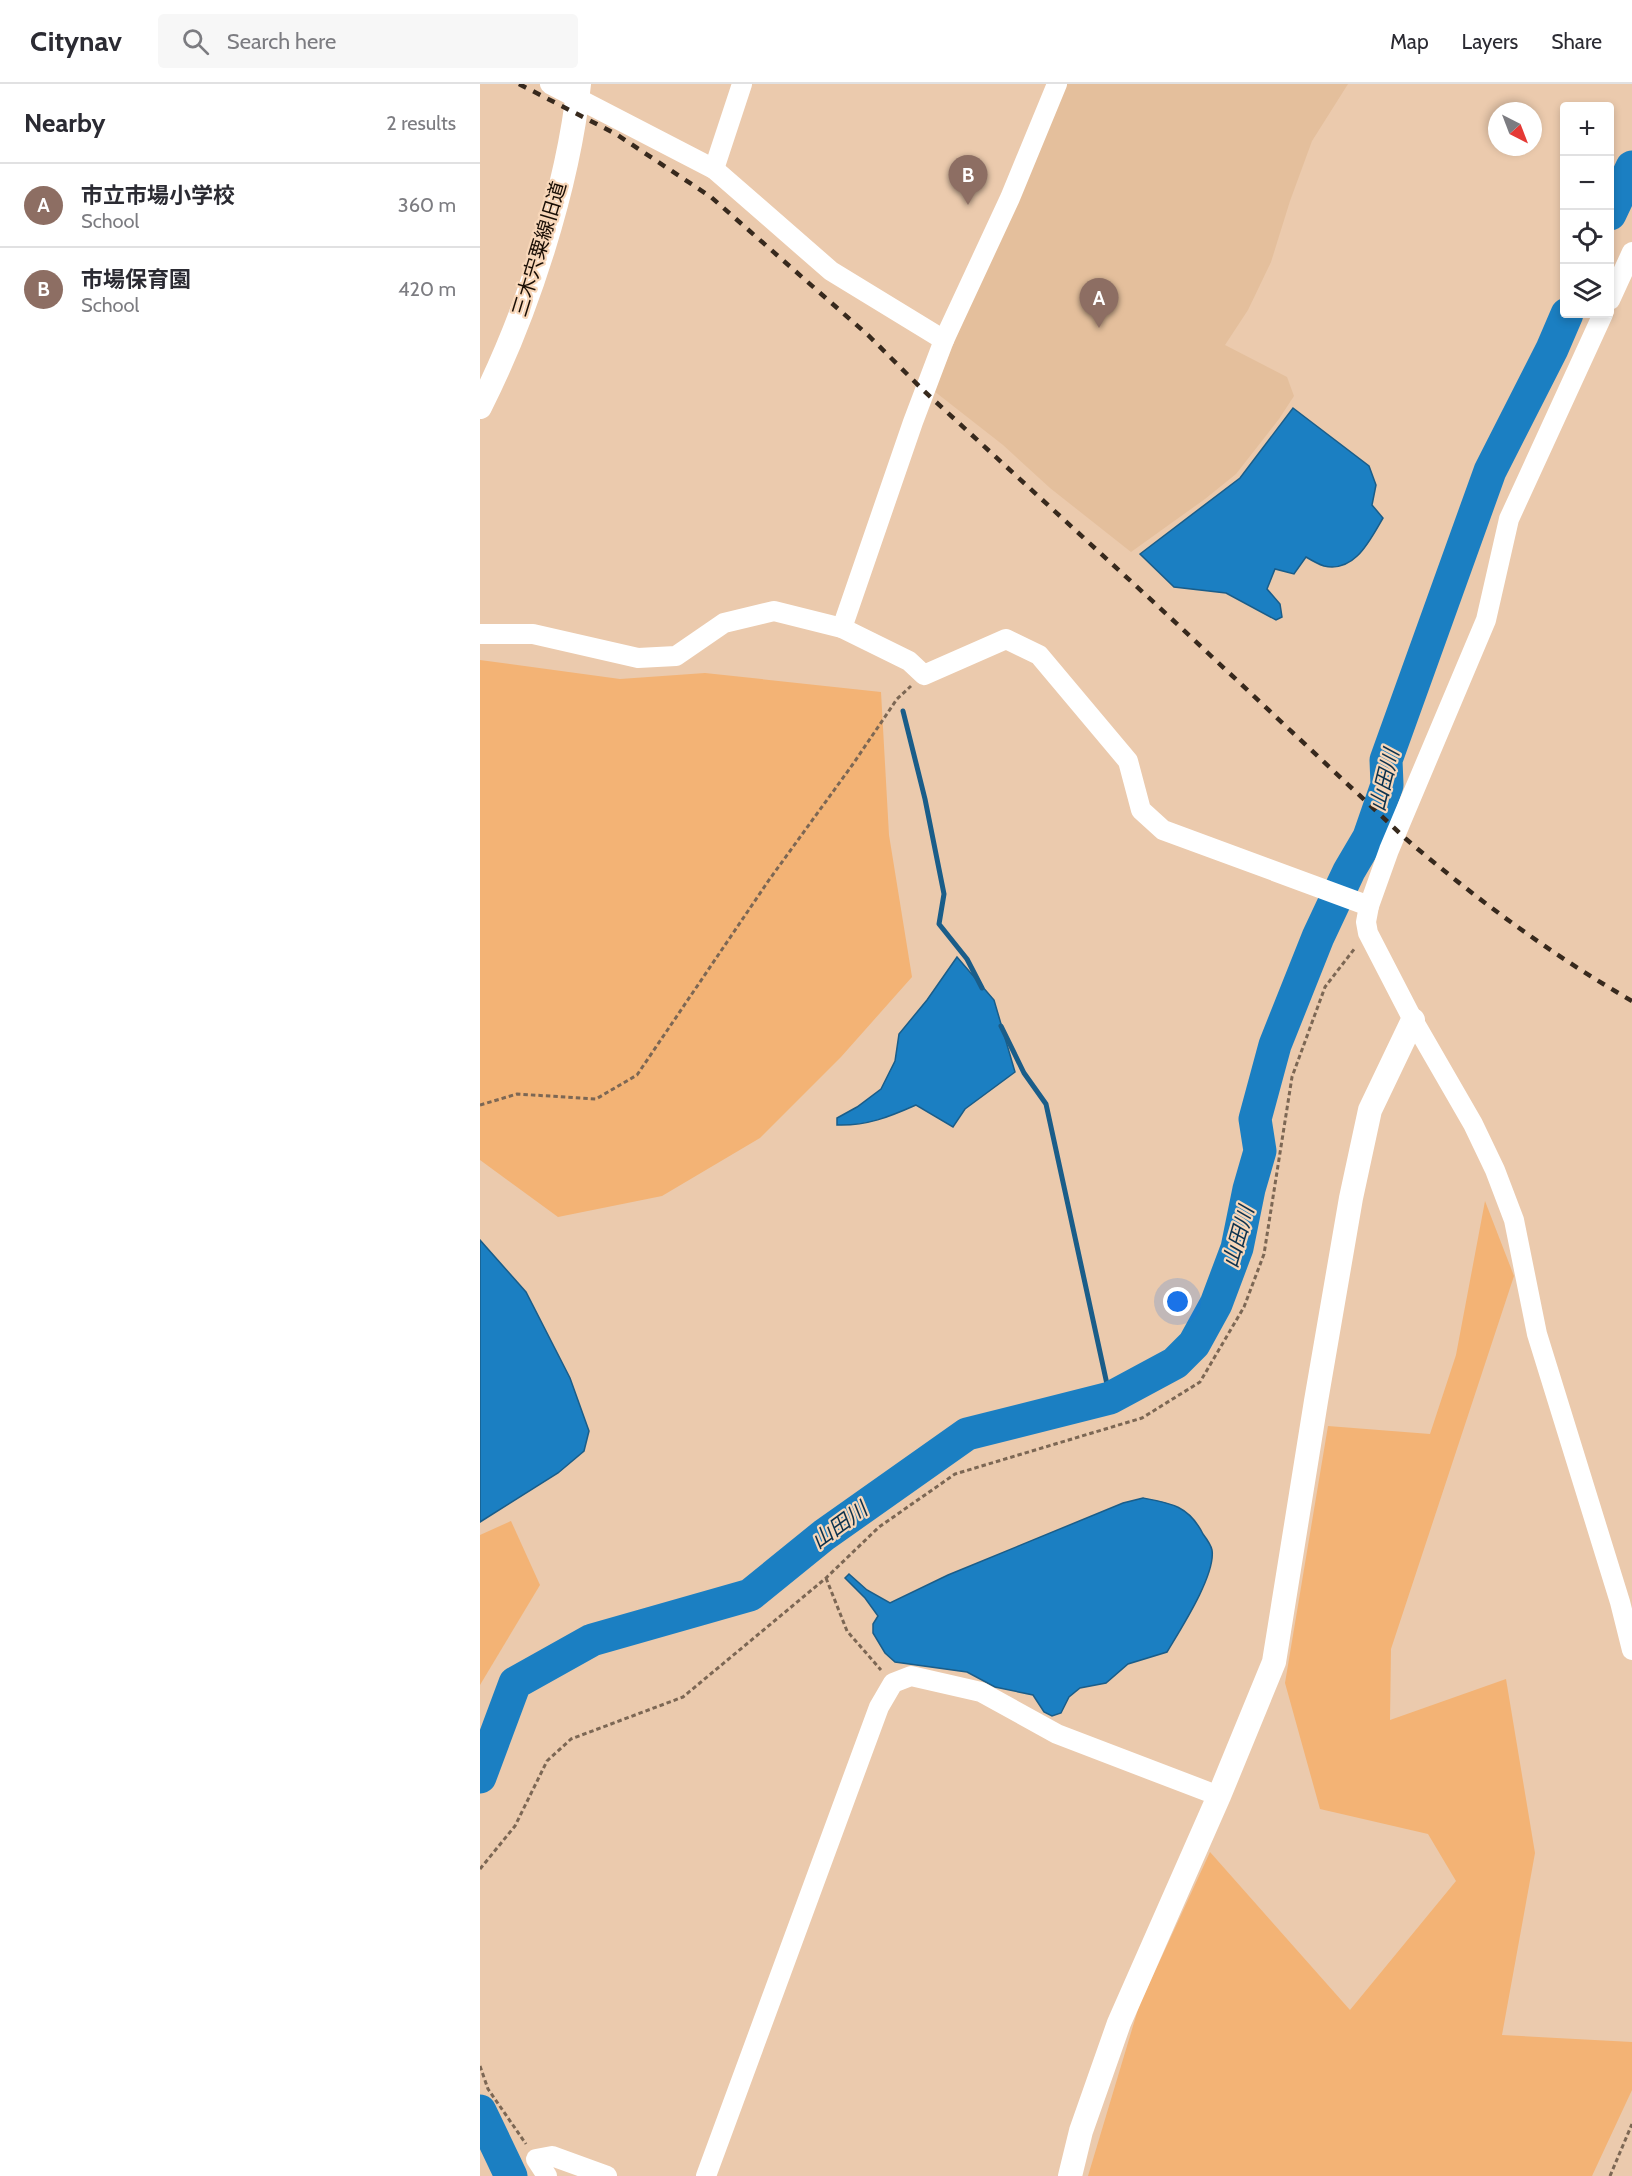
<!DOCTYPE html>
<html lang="en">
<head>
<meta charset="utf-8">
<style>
	:root { --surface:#fff; --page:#f7f7f7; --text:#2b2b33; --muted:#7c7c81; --line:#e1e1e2; --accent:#3076aa }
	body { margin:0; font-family:Cabin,"Noto Sans JP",sans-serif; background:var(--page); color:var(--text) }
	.controls { position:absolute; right:18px; top:18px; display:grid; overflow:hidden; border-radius:6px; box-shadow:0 3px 9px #0003 }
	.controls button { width:54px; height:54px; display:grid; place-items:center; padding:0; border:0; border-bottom:2px solid var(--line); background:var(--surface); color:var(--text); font:30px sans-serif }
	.compass { position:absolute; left:1008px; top:18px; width:54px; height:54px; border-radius:50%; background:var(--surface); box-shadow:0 3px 9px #0003; rotate:138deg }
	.you { position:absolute; left:698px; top:1218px; width:21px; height:21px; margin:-15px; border:4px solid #fff; border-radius:50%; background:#1a73e8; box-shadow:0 0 0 9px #1a73e833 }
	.badge { display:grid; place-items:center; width:39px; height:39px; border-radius:50%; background:var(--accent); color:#fff; font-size:20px; font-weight:700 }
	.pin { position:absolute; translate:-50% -50px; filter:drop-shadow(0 2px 3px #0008) }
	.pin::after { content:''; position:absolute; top:32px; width:21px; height:18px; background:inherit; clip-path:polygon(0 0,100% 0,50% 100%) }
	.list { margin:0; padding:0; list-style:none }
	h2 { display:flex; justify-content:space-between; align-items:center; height:78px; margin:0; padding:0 24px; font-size:26px }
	h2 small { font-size:20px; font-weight:400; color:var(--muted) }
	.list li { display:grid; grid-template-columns:39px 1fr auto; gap:18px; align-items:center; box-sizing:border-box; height:84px; padding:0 24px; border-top:2px solid var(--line) }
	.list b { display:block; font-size:22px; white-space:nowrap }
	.list p { margin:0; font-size:20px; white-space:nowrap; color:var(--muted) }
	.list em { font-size:20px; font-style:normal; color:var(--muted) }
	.icon { flex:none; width:33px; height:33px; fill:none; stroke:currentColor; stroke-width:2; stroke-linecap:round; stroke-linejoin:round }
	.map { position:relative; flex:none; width:1152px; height:2092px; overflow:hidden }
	header { display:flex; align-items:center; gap:36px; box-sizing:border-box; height:84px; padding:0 30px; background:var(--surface); border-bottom:2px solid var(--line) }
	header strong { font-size:28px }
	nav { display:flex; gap:33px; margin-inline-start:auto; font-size:21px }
	.search { width:420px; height:54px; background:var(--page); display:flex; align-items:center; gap:15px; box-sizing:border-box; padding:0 21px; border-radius:6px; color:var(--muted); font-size:22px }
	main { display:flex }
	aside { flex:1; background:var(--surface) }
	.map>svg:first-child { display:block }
	.built { fill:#e4bf9c }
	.green { fill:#f3b375 }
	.water { fill:#1b7fc2; stroke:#1a5d89; stroke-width:1.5 }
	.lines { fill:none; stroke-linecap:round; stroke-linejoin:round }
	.stream { stroke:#1a5d89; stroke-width:5 }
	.river { stroke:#1b7fc2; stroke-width:33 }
	.path { stroke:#7c6754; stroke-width:3; stroke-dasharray:4.5 3; stroke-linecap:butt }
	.minor { stroke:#fff; stroke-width:20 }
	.tertiary { stroke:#fff; stroke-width:24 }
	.rail { stroke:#37291d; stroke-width:4.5; stroke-dasharray:8 8; stroke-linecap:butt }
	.labels { text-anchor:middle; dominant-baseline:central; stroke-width:4.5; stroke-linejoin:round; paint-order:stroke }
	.street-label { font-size:20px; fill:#190e05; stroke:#f8d7b9 }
	.water-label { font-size:21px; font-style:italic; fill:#0c324e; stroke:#f8d7b9 }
</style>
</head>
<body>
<header>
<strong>Citynav</strong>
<div class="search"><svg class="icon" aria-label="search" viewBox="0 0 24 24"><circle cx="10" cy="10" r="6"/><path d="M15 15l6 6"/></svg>Search here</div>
<nav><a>Map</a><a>Layers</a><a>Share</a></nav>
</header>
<main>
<aside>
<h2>Nearby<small>2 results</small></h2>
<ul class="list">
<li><span class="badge" style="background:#8d6e63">A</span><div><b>市立市場小学校</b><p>School</p></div><em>360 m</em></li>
<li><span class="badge" style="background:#8d6e63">B</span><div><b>市場保育園</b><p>School</p></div><em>420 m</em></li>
</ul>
</aside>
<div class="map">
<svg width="1152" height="2092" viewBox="0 0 1152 2092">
	<rect width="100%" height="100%" fill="#ebcaad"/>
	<path class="built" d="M584,0H868L832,57L810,117L791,178L768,226L745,261L807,293L814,312L799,335L756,390L725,415L651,468L570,404L523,361L454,307L568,33Z"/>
	<g class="green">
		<path d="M0,576L140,595L225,589L401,608L409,751L432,893L361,973L280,1054L182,1112L78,1133L0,1076Z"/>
		<path d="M1005,1117L1034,1192L911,1565L910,1636L1026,1595L1055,1769L1022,1951L1152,1958V2006L1112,2092H608L659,1922L730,1768L870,1926L976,1797L948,1750L840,1725L805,1599L848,1342L950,1350L976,1271Z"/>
		<path d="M31,1437L60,1501L0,1601V1451Z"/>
	</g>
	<g class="water">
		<path d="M813,324L889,382L896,401L892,421L903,434C890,456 875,489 844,482C838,480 831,476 826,473L814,490L795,485L787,505L800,520L802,533L796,536L746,509L694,503L660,470L760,394Z"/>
		<path d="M477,873L514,916L535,988L485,1025L473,1043L436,1021C409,1033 387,1042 357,1041V1034L377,1023L401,1005L415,977L419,950L447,916Z"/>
		<path d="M0,1156L46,1208L90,1294L109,1347L104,1367L78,1389L0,1438Z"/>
		<path d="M663,1414C691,1419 709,1422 723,1450C726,1454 731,1461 732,1466C736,1491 700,1546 687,1568L648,1580L626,1599L600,1604L589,1613L581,1629L572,1632L564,1628L553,1611L515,1603L487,1588L415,1578L405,1569L393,1549V1540L398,1532L385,1514L365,1494L369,1490L387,1506L410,1519L468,1491L643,1419Z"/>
	</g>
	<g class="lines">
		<g class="stream">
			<path d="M423,627L445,715L464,810L459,840L487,875L502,904"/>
			<path d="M521,942L544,989L566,1020L630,1314"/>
		</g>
		<g class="river">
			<path d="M1130,130L1152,83"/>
			<path d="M0,1693L35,1599L112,1556L270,1511L344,1451L487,1350L630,1314L695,1279L714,1260L736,1220L757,1164L769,1105L780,1067L775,1035L795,961L838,853L869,787L889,753L907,701L906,676L1010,387L1072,265L1087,230"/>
			<path d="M0,2027L31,2092"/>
		</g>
		<g class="path">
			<path d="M0,1021L37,1010L116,1015L157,991L289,796L373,680L417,615L431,602"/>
			<path d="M346,1494L367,1547L401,1586"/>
			<path d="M0,1785L35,1742L67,1677L91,1655L203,1613L346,1494L399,1443L475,1390L662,1334L720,1298L764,1223L784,1170L812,993L845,903L875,864"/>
			<path d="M0,1982L8,2005L46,2060"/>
			<path d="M1130,2092L1152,2040"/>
		</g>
		<g class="minor">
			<path d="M70,0L234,85L351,187L464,256"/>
			<path d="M234,85L262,0"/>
			<path d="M1130,216L1152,168"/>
			<path d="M1123,230L1029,435L1006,536L909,766L889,822L886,838L888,849L933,936L993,1040L1015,1086L1034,1136L1057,1250L1140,1518L1152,1566"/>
			<path d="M362,544L433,338L464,256L530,114L577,0"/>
			<path d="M0,550H53L158,574L196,572L244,539L294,527L362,544L429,577L444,591L526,555L559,571L648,677L661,726L683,746L889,822"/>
			<path d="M67,2092L56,2075L72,2072L127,2092"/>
			<path d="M226,2092L399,1623L413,1599L431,1592L501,1608L577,1650L739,1712"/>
		</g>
		<g class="tertiary">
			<path d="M0,323C47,230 88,104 99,0"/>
			<path d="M590,2092L601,2047L639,1939L739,1712L794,1578L836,1317L871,1114L890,1026L933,936"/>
		</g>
		<path class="rail" d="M39,0L136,50L231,113L389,252L444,307L680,524L926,755C996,815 1072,871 1152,917"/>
	</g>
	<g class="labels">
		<g class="street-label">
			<text transform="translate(59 165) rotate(-73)">三木宍粟線旧道</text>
		</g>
		<g class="water-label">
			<text transform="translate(904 696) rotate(-76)">山田川</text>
			<text transform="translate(758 1153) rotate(-74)">山田川</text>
			<text transform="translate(359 1441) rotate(-36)">山田川</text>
		</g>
	</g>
</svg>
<div class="controls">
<button>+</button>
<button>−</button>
<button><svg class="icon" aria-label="locate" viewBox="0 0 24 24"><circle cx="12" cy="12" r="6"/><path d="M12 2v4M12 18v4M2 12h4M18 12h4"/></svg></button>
<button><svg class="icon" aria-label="layers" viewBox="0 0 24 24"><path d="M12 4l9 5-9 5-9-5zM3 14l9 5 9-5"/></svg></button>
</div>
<svg class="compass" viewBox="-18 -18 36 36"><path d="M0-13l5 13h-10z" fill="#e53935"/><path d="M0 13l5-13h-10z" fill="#7c7c81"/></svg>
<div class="you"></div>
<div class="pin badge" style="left:619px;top:244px;background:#8d6e63">A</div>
<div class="pin badge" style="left:488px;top:121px;background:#8d6e63">B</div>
</div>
</main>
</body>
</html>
